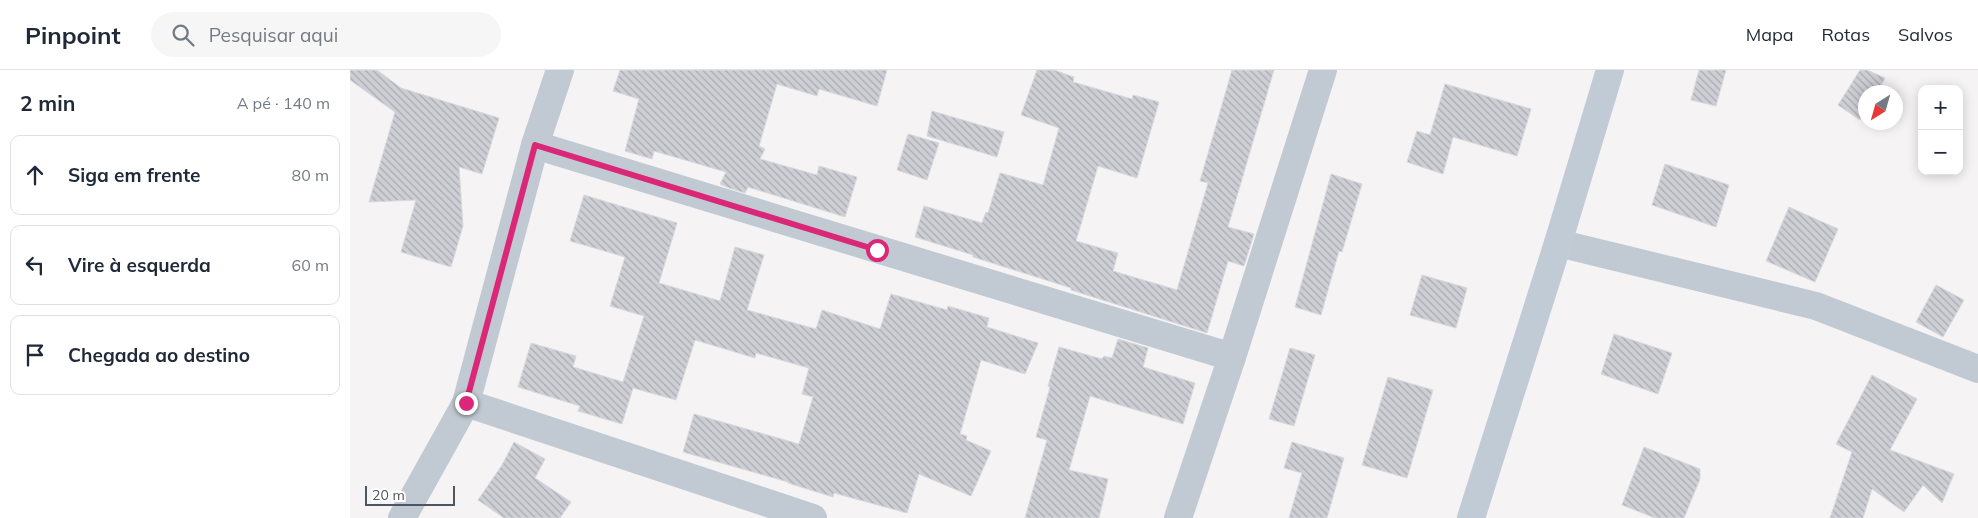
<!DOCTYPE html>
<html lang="pt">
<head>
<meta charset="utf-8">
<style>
	:root { --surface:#fff; --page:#f6f6f7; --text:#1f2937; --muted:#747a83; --line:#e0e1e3 }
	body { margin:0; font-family:Mulish,sans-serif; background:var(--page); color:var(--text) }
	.controls { position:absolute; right:15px; top:15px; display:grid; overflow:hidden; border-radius:10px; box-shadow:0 2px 12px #0003 }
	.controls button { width:45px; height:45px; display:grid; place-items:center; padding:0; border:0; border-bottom:1px solid var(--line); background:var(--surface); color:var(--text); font:25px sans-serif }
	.compass { position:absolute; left:1508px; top:15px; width:45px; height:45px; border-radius:50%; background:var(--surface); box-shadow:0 2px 12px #0003; rotate:217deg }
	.scale { position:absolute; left:15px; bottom:12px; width:90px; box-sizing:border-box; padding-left:5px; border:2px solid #4a5661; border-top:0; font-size:14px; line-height:18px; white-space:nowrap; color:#4a5661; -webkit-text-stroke:4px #fff; paint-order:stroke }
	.stop { position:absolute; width:15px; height:15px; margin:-11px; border:4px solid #db2777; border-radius:50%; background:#fff }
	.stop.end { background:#db2777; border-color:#fff; box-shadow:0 1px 5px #0008 }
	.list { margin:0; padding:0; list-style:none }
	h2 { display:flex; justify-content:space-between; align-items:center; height:65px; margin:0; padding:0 20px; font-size:21px }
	h2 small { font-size:16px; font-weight:400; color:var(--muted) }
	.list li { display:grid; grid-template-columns:32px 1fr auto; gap:15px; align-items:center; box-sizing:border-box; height:80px; margin:0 10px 10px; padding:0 10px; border:1px solid var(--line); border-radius:10px }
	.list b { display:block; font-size:19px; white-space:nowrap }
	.list em { font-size:16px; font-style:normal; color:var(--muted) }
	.icon { flex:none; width:28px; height:28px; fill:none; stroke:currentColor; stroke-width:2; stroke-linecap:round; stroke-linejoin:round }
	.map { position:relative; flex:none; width:1628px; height:448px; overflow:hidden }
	header { display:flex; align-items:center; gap:30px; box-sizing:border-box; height:70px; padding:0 25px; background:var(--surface); border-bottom:1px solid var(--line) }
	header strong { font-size:24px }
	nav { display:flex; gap:28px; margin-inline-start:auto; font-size:18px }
	.search { width:350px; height:45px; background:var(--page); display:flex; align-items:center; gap:12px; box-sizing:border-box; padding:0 18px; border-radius:28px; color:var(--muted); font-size:19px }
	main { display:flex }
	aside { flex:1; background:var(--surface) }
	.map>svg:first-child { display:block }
	.building { fill:url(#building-back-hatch); stroke:#d7d9de }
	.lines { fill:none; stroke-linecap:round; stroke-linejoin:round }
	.street { stroke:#c1cad2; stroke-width:28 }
	.secondary { stroke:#c1cbd6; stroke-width:28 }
	.route { stroke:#db2777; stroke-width:6 }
</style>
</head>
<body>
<header>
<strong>Pinpoint</strong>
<div class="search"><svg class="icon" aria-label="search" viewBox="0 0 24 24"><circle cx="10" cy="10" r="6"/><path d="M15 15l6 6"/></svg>Pesquisar aqui</div>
<nav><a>Mapa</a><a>Rotas</a><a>Salvos</a></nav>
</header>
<main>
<aside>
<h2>2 min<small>A pé · 140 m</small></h2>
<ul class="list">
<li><svg class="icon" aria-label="ahead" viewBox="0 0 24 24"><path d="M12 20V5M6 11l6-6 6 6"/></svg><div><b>Siga em frente</b></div><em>80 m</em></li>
<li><svg class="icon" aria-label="left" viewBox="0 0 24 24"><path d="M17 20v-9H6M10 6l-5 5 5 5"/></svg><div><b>Vire à esquerda</b></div><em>60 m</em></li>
<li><svg class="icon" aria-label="arrive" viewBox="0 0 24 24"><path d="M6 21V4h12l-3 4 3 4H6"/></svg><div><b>Chegada ao destino</b></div></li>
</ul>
</aside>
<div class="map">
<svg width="1628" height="448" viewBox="0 0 1628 448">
	<defs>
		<pattern id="building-back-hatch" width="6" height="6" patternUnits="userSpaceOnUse" patternTransform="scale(1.25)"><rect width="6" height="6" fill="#cdcfd5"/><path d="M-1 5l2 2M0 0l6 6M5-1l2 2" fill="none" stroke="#a8abb0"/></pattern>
	</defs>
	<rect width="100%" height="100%" fill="#f5f3f3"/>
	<g class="building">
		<path d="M0,0H27L51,18L149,48L132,104L109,97L113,156L101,197L51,182L66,130L19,132L45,42L0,10Z"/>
		<path d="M270,0H537L527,36L469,19L467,26L427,14L409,76L415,79L410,89L467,105L469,96L507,107L495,147L398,117L395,123L379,118L370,114L376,102L304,81L302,89L275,81L289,29L263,21Z"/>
		<path d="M687,0H704L724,7L723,12L782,29L783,25L809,32L787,108L748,96L726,171L768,183L763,201L827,220L858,113L850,111L882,0H924L878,157L904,164L894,196L878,191L857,263L721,220V218L623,187V185L565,167L574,136L632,153L636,142L638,143L650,103L693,115L709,58L671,45Z"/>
		<path d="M1349,0H1376L1366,36L1341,30Z"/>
		<path d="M1510,0H1517L1535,8L1528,22H1516V42L1510,50L1488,35Z"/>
		<path d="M1095,14L1181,39L1167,86L1103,67L1093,104L1057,92L1067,61L1080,65Z"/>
		<path d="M582,41L654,62L647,87L577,66Z"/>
		<path d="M558,64L589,73L577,110L547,100Z"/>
		<path d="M1315,94L1379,115L1366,157L1302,135Z"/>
		<path d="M981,104L1012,114L992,182L989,181L971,245L945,237Z"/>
		<path d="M234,125L327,153L309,213L370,231L385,177L414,185L397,240L466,259L472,240L530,259L541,224L597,240L598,236L639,248L637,257L688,273L675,304L631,290L610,364L617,366L616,370L641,381L621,426L569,404L557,443L484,423L483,427L438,413V412L333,382L344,344L449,374L463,327L452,324L459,298L406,283L405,288L345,270L326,330L283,318L272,354L228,341L230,336L168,317L181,273L226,286L223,297L273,312L294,246L260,236L275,187L220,171Z"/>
		<path d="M1439,137L1488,159L1465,212L1416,191Z"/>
		<path d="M1072,205L1117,218L1106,258L1060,245Z"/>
		<path d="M1586,215L1614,230L1593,267L1566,252Z"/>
		<path d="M1264,264L1322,283L1308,324L1251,304Z"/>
		<path d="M768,269L798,278L793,297L845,313L833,354L740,326L719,400L758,409L749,448H675L697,370L686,367L700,317L698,316L709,277L752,289L754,286L762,288Z"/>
		<path d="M940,278L965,285L944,356L919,349Z"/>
		<path d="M1522,305L1567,329L1540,380L1604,404L1592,433L1573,415L1554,442L1522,419L1513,448H1480L1502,382L1486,374Z"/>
		<path d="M1038,307L1083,320L1057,408L1012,395Z"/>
		<path d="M164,372L195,389L185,408L221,432L210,448H154L128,430L152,395Z"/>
		<path d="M942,372L994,388L977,448H939L952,403L934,398Z"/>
		<path d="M1294,377L1350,399V409L1334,448H1305L1272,435Z"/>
	</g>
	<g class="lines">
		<g class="street">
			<path d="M185,75L882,287"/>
			<path d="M1208,173L1466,236L1628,299"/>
			<path d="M116,333L463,448"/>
			<path d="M52,448L116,333L185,75L210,0"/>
			<path d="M828,448L882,287L973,0"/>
		</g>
		<path class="secondary" d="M1121,448L1208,173L1260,0"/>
	</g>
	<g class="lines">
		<path class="route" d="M116,333L185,75L527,180"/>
	</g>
</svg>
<div class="controls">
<button>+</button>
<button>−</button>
</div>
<svg class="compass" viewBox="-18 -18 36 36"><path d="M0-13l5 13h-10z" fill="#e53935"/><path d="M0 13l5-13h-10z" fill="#747a83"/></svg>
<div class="scale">20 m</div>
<div class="stop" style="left:527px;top:180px"></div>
<div class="stop end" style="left:116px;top:333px"></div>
</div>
</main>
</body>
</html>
